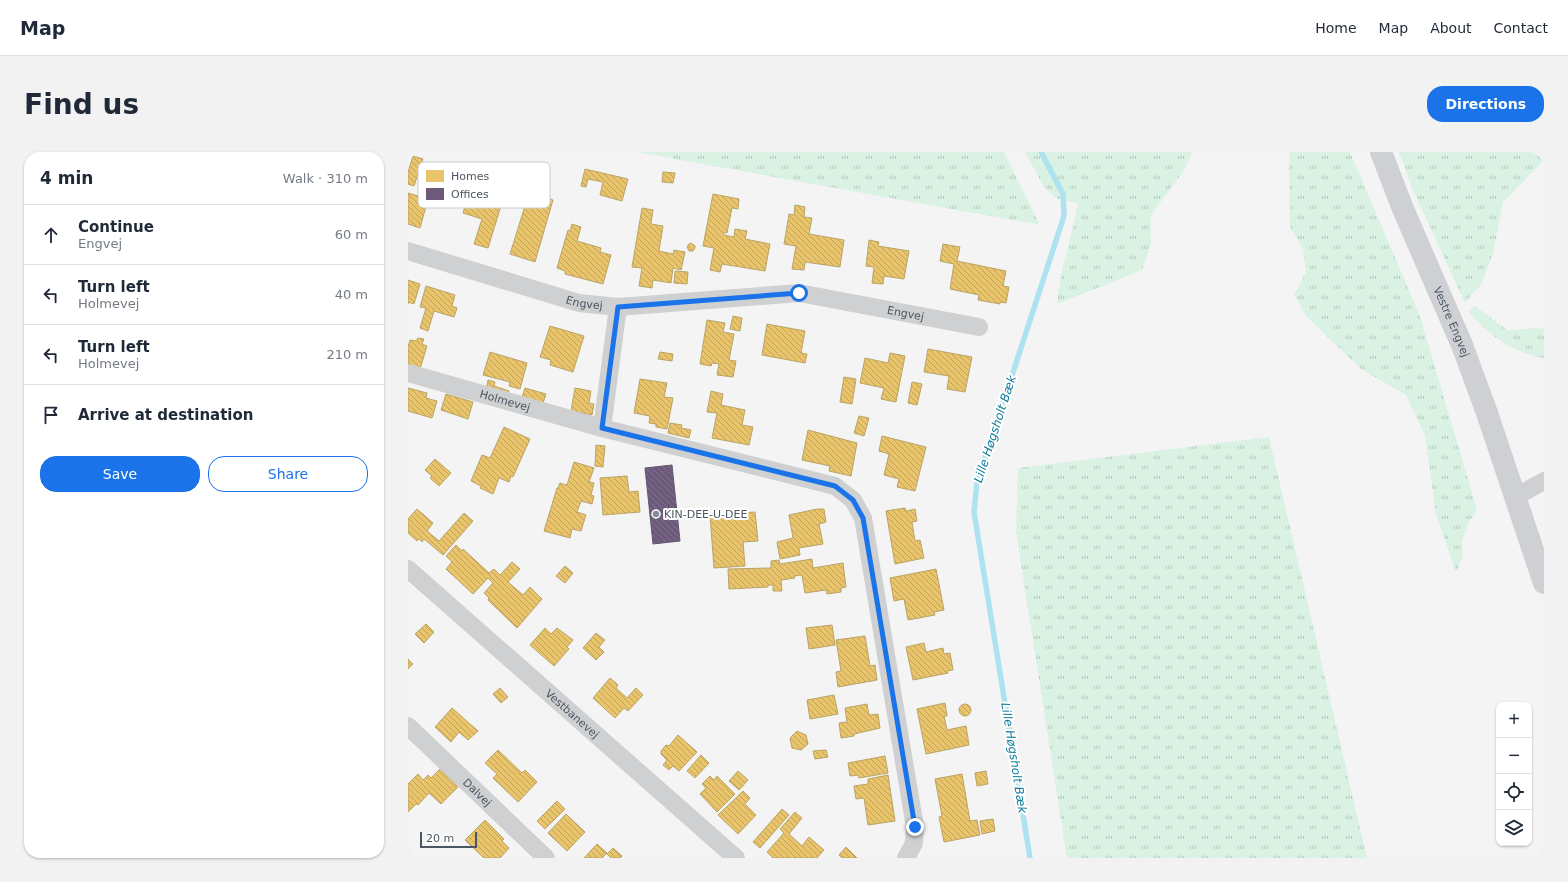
<!DOCTYPE html>
<html lang="en">
<head>
<meta charset="utf-8">
<style>
	:root { --surface:#fff; --page:#f2f2f3; --text:#1f2937; --muted:#747a83; --line:#e0e1e3; --accent:#1a73e8 }
	body { margin:0; font-family:"DejaVu Sans",sans-serif; background:var(--page); color:var(--text) }
	.controls { position:absolute; right:12px; bottom:12px; display:grid; overflow:hidden; border-radius:8px; box-shadow:0 1px 3px #0004 }
	.controls button { width:36px; height:36px; display:grid; place-items:center; padding:0; border:0; border-bottom:1px solid var(--line); background:var(--surface); color:var(--text); font:20px sans-serif }
	.scale { position:absolute; left:12px; bottom:10px; width:57px; box-sizing:border-box; padding-left:4px; border:2px solid #4a5661; border-top:0; font-size:11px; line-height:14px; white-space:nowrap; color:#4a5661; -webkit-text-stroke:3px #fff; paint-order:stroke }
	.stop { position:absolute; width:12px; height:12px; margin:-9px; border:3px solid #1a73e8; border-radius:50%; background:#fff }
	.stop.end { background:#1a73e8; border-color:#fff; box-shadow:0 1px 4px #0008 }
	.list { margin:0; padding:0; list-style:none }
	h2 { display:flex; justify-content:space-between; align-items:center; height:52px; margin:0; padding:0 16px; font-size:17px }
	h2 small { font-size:13px; font-weight:400; color:var(--muted) }
	.list li { display:grid; grid-template-columns:26px 1fr auto; gap:12px; align-items:center; box-sizing:border-box; height:60px; padding:0 16px; border-top:1px solid var(--line) }
	.list b { display:block; font-size:15px; white-space:nowrap }
	.list p { margin:0; font-size:13px; white-space:nowrap; color:var(--muted) }
	.list em { font-size:13px; font-style:normal; color:var(--muted) }
	.actions { display:flex; gap:8px; padding:12px 16px }
	.actions a { flex:1; padding:9px 0; border:1px solid var(--accent); border-radius:16px; text-align:center; font-size:14px; color:var(--accent) }
	.actions .main { background:var(--accent); color:#fff }
	.icon { flex:none; width:22px; height:22px; fill:none; stroke:currentColor; stroke-width:2; stroke-linecap:round; stroke-linejoin:round }
	.map { position:relative; flex:none; width:1136px; height:706px; overflow:hidden; border-radius:16px }
	header { display:flex; align-items:center; gap:24px; box-sizing:border-box; height:56px; padding:0 20px; background:var(--surface); border-bottom:1px solid var(--line) }
	header strong { font-size:19px }
	nav { display:flex; gap:22px; margin-inline-start:auto; font-size:14px }
	.intro { display:flex; align-items:center; justify-content:space-between; box-sizing:border-box; height:96px; padding:0 24px }
	h1 { margin:0; font-size:28px }
	.button { padding:10px 18px; border-radius:16px; background:var(--accent); color:#fff; font-size:14px; font-weight:700 }
	main { display:flex; gap:24px; padding:0 24px }
	aside { flex:1; background:var(--surface); border-radius:16px; box-shadow:0 1px 3px #0004 }
	.map>svg:first-child { display:block }
	.grass { fill:url(#grass-tufts) }
	.homes { fill:url(#homes-back-hatch); stroke:#b9a367 }
	.offices { fill:url(#offices-back-hatch); stroke:#625872 }
	.lines { fill:none; stroke-linecap:round; stroke-linejoin:round }
	.stream { stroke:#aee2f0; stroke-width:5.5 }
	.street { stroke:#ced0d2; stroke-width:18 }
	.secondary { stroke:#ced0d4; stroke-width:22 }
	.route { stroke:#1a73e8; stroke-width:5 }
	.poi-dot { fill:#868d94; stroke:#fff; stroke-width:1.5 }
	.labels { text-anchor:middle; dominant-baseline:central; stroke-width:4; stroke-linejoin:round; paint-order:stroke }
	.street-label { font-size:11px; fill:#4a5661; stroke:#fff }
	.poi-label { font-size:11px; fill:#4a5661; stroke:#fff; text-anchor:start }
	.water-label { font-size:12px; font-style:italic; fill:#0c7c9b; stroke:#fff }
	.key { fill:#fff; stroke:#c9ccd0; stroke-width:1 }
	.key-label { font-size:11px; fill:#4a5661 }
</style>
</head>
<body>
<header>
<strong>Map</strong>
<nav><a>Home</a><a>Map</a><a>About</a><a>Contact</a></nav>
</header>
<div class="intro"><h1>Find us</h1><a class="button">Directions</a></div>
<main>
<aside>
<h2>4 min<small>Walk · 310 m</small></h2>
<ul class="list">
<li><svg class="icon" aria-label="ahead" viewBox="0 0 24 24"><path d="M12 20V5M6 11l6-6 6 6"/></svg><div><b>Continue</b><p>Engvej</p></div><em>60 m</em></li>
<li><svg class="icon" aria-label="left" viewBox="0 0 24 24"><path d="M17 20v-9H6M10 6l-5 5 5 5"/></svg><div><b>Turn left</b><p>Holmevej</p></div><em>40 m</em></li>
<li><svg class="icon" aria-label="left" viewBox="0 0 24 24"><path d="M17 20v-9H6M10 6l-5 5 5 5"/></svg><div><b>Turn left</b><p>Holmevej</p></div><em>210 m</em></li>
<li><svg class="icon" aria-label="arrive" viewBox="0 0 24 24"><path d="M6 21V4h12l-3 4 3 4H6"/></svg><div><b>Arrive at destination</b></div></li>
</ul>
<div class="actions"><a class="main">Save</a><a>Share</a></div>
</aside>
<div class="map">
<svg width="1136" height="706" viewBox="0 0 1136 706">
	<defs>
		<pattern id="grass-tufts" width="24" height="20" patternUnits="userSpaceOnUse"><rect width="24" height="20" fill="#d9f2e3"/><path d="M3 7l-1-3M5 7V3M7 7l1-3M15 17l-1-3M17 17v-4M19 17l1-3" fill="none" stroke="#b2c7bb"/></pattern>
		<pattern id="homes-back-hatch" width="6" height="6" patternUnits="userSpaceOnUse"><rect width="6" height="6" fill="#e9c46a"/><path d="M-1 5l2 2M0 0l6 6M5-1l2 2" fill="none" stroke="#bfa25b"/></pattern>
		<pattern id="offices-back-hatch" width="6" height="6" patternUnits="userSpaceOnUse"><rect width="6" height="6" fill="#6d597a"/><path d="M-1 5l2 2M0 0l6 6M5-1l2 2" fill="none" stroke="#7f708b"/></pattern>
	</defs>
	<rect width="100%" height="100%" fill="#f4f4f4"/>
	<g class="grass">
		<path d="M229,0H596L632,73Z"/>
		<path d="M617,0H784L777,17L743,63V92L734,118L649,152C652,117 664,85 670,51L649,47L636,35Z"/>
		<path d="M881,0H942L1012,164L1069,358L1061,370L1054,389L1055,404L1048,420L1028,362L1017,283L998,243L953,217L898,164L886,142L898,121L895,96L882,75Z"/>
		<path d="M991,0H1136V8L1095,50L1085,101L1074,131L1057,151L1004,36Z"/>
		<path d="M1067,154L1099,178L1136,176V206C1104,201 1081,183 1060,159Z"/>
		<path d="M861,285L959,706H659L608,380L610,316Z"/>
	</g>
	<g class="homes">
		<path d="M5,4L15,7L6,34L0,32V20Z"/>
		<path d="M177,17L220,27L214,49L192,43L195,30L180,27L178,35L173,34Z"/>
		<path d="M255,20L267,21L265,31L254,30Z"/>
		<path d="M67,21L100,31L80,96L66,92L74,67L55,61Z"/>
		<path d="M0,41L20,47L12,76L0,72Z"/>
		<path d="M121,41L145,48L127,110L102,102Z"/>
		<path d="M305,42L331,47L330,57L324,56L319,81H316L315,83L326,85L327,77L339,79L337,87L362,92L357,119L314,112L312,120L302,118L306,96L295,94Z"/>
		<path d="M387,53L397,55L396,65L404,66L401,82L436,88L432,115L397,110L396,118L384,117L388,94L376,92L381,62L386,63Z"/>
		<path d="M234,56L245,58L243,72L255,74L251,99L265,102L266,98L277,100L273,118L265,116L263,131L245,128L244,136L231,134L234,116L224,115Z"/>
		<path d="M164,72L173,75L169,89L193,96L192,100L203,103L195,132L157,122V119L149,116L160,78L162,79Z"/>
		<path d="M461,88L471,90L470,94L501,99L496,127L476,124L475,132L464,131L466,115L458,114Z"/>
		<path d="M283,91L287,94V96L285,99H281L279,95L281,92Z"/>
		<path d="M535,92L552,95L549,109L598,119L595,134L601,135L598,151L592,150V152L570,148L571,143L542,137L546,112L532,109Z"/>
		<path d="M267,119L280,120L279,132L266,131Z"/>
		<path d="M0,128L12,132L6,152L0,150V152Z"/>
		<path d="M18,134L47,143L44,154L49,156L46,165L26,159L20,179L12,176L18,156L12,155Z"/>
		<path d="M325,164L334,166L332,179L322,177Z"/>
		<path d="M299,168L317,171L315,180L326,182L321,208L328,209L325,225L309,223L311,212L304,211L303,214L292,212Z"/>
		<path d="M359,172L397,179L393,201L399,202L397,211L354,203Z"/>
		<path d="M142,174L176,184L165,220L142,213L143,208L132,205Z"/>
		<path d="M10,186L16,187L14,192L19,194L12,217L0,214V195L2,188L8,189Z"/>
		<path d="M520,197L564,205L557,240L539,237L541,224L516,220Z"/>
		<path d="M82,200L119,211L112,237L101,234L102,230L75,223Z"/>
		<path d="M252,200L265,202L264,209L250,207Z"/>
		<path d="M482,201L497,204L488,250L473,247L476,236L452,231L457,206L480,211Z"/>
		<path d="M436,225L448,227L444,252L432,250Z"/>
		<path d="M232,227L259,231L256,245L265,246L259,277L248,275V272L241,271L242,264L226,261Z"/>
		<path d="M80,228L87,230L86,234L101,239L99,245L78,239Z"/>
		<path d="M504,230L514,232L509,253L500,251Z"/>
		<path d="M0,236L19,241L18,246L29,249L24,266L0,259Z"/>
		<path d="M117,236L138,242L134,254L113,248Z"/>
		<path d="M167,236L183,239L181,251L186,252L184,263L163,259Z"/>
		<path d="M303,239L315,242L313,253L337,258L334,273L345,275L341,293L304,286L309,261L299,260Z"/>
		<path d="M38,242L65,250L60,267L33,258Z"/>
		<path d="M451,264L461,266L456,284L446,281Z"/>
		<path d="M262,271L274,273L273,276L283,278L281,286L260,281Z"/>
		<path d="M96,275L122,287L105,325L103,324L101,330L91,326L85,342L72,336L73,334L63,329L74,303L82,306Z"/>
		<path d="M400,278L449,291L443,324L421,319L422,314L394,308Z"/>
		<path d="M474,284L518,295L507,339L489,335L491,327L476,323L481,302L471,299Z"/>
		<path d="M188,293L197,294L195,315L187,314Z"/>
		<path d="M27,307L43,321L31,334L22,326L24,324L17,318Z"/>
		<path d="M166,310L186,316L181,330L186,331L183,343L186,344L184,352L173,349L169,360L178,363L173,379L164,377L162,386L136,379L149,336H150L152,331L159,333Z"/>
		<path d="M219,324L221,340L230,339L232,360L195,363L192,326Z"/>
		<path d="M497,356L498,359L507,357L509,369L504,370L507,389L512,388L516,406L487,412L478,359Z"/>
		<path d="M9,357L25,371L19,379L31,389L56,361L65,369L35,403L16,387L14,390L11,387L9,389L0,381V367Z"/>
		<path d="M409,357H416L418,370L411,372L415,392L391,396L392,403L372,407L369,390L385,386L381,363Z"/>
		<path d="M347,360L350,389L335,390L337,414L306,416L302,363Z"/>
		<path d="M48,393L54,399L55,397L81,421L86,417L92,423L104,410L112,417L100,430L115,443L122,435L134,447L109,476L80,448L81,446L76,441L85,431L80,426L65,442L38,417L44,410L38,404Z"/>
		<path d="M404,407L405,416L435,411L438,435L433,436V440L419,442L418,438L397,441L394,423L386,424L387,426L373,428L374,439H365V433H360V435L321,437L320,417L363,416V409L371,408L372,412Z"/>
		<path d="M157,414L165,421L157,431L148,424Z"/>
		<path d="M528,417L536,458L526,460L527,463L500,468L496,447L486,449L482,426Z"/>
		<path d="M18,472L26,480L16,491L7,482Z"/>
		<path d="M424,473L427,493L401,497L398,476Z"/>
		<path d="M137,476L143,482L149,476L165,488L159,495L161,497L146,514L122,493Z"/>
		<path d="M188,481L197,488L191,495L196,500L188,508L175,496Z"/>
		<path d="M457,484L462,514L467,513L469,528L430,535L428,520L433,519L428,488Z"/>
		<path d="M516,491L518,500L535,496L536,502L542,501L545,518L539,519L540,521L505,528L498,495Z"/>
		<path d="M0,507L5,512L0,517Z"/>
		<path d="M202,526L210,533L208,536L219,546L228,536L235,543L220,559L216,556L207,566L185,546Z"/>
		<path d="M92,536L100,545L93,551L85,542Z"/>
		<path d="M426,543L430,562L402,567L399,548Z"/>
		<path d="M537,551L539,564H536L539,578L558,574L561,593L518,602L509,557Z"/>
		<circle cx="557" cy="558" r="6"/>
		<path d="M459,552L461,563L470,562L472,576L446,582V584L433,586L431,571L439,570L437,556Z"/>
		<path d="M44,556L70,579L60,588L51,580L43,590L27,575Z"/>
		<path d="M389,579L398,583L400,592L393,598L384,596L382,586Z"/>
		<path d="M270,583L289,600L271,619L265,614L261,618L255,613L259,608L253,602V599L258,593L261,594Z"/>
		<path d="M90,598L114,621L117,618L129,630L110,650L85,626L89,622L77,611Z"/>
		<path d="M418,598L420,605L407,607L405,599Z"/>
		<path d="M293,603L301,611L287,626L279,619Z"/>
		<path d="M477,604L480,621L451,626L450,623L442,624L440,611Z"/>
		<path d="M32,617L50,635L33,652L21,641L10,653L8,652L0,660V632L10,622L15,628L20,623L23,626Z"/>
		<path d="M330,619L340,628L331,638L321,629Z"/>
		<path d="M578,619L580,632L569,634L567,621Z"/>
		<path d="M554,622L562,669L569,668L572,683L536,690L531,665L534,664L527,627Z"/>
		<path d="M480,623L487,669L460,673L456,646L448,647L446,634L460,632V627Z"/>
		<path d="M302,624L306,628L309,624L327,642L309,660L292,642L298,636L294,632Z"/>
		<path d="M335,639L342,646L337,652L348,663L330,682L310,663Z"/>
		<path d="M149,649L157,657L137,677L129,669Z"/>
		<path d="M374,657L381,663L352,696L345,690Z"/>
		<path d="M387,660L394,666L381,682L394,694L401,685L416,698L409,706H365L359,700L376,681L372,677Z"/>
		<path d="M158,662L177,680L159,699L140,681Z"/>
		<path d="M585,667L587,679L574,682L572,669Z"/>
		<path d="M77,668L96,687L94,689L101,696L92,706H76L57,688Z"/>
		<path d="M189,692L199,701L194,706H176Z"/>
		<path d="M438,695L449,706H434L431,703Z"/>
		<path d="M205,696L214,704L212,706H203L199,702Z"/>
	</g>
	<path class="offices" d="M264,313L272,389L245,392L237,316Z"/>
	<g class="lines">
		<path class="stream" d="M622,706L566,360L569,331L656,64L655,42L633,0"/>
		<g class="street">
			<path id="s1" d="M0,99L171,151L210,155L391,141L571,175"/>
			<path d="M210,155L194,276L427,334L445,348L455,366L507,675L506,691L498,706"/>
			<path id="s2" d="M0,221L194,276"/>
			<path d="M1106,343L1118,339L1136,329"/>
			<path id="s3" d="M0,417L328,706"/>
			<path id="s4" d="M0,574L138,706"/>
		</g>
		<path class="secondary" id="s5" d="M973,0L995,57L1054,193L1079,261L1136,431"/>
	</g>
	<g class="lines">
		<path class="route" d="M391,141L210,155L194,276L427,334L445,348L455,366L507,675"/>
	</g>
	<circle class="poi-dot" cx="248" cy="362" r="4"/>
	<g class="labels">
		<g class="street-label">
			<text stroke="none"><textPath href="#s1" startOffset="184">Engvej</textPath></text>
			<text stroke="none"><textPath href="#s1" startOffset="508">Engvej</textPath></text>
			<text stroke="none"><textPath href="#s5" startOffset="184">Vestre Engvej</textPath></text>
			<text stroke="none"><textPath href="#s2" startOffset="101">Holmevej</textPath></text>
			<text stroke="none"><textPath href="#s3" startOffset="219">Vestbanevej</textPath></text>
			<text stroke="none"><textPath href="#s4" startOffset="96">Dalvej</textPath></text>
		</g>
		<g class="poi-label">
			<text x="256" y="362">KIN-DEE-U-DEE</text>
		</g>
		<g class="water-label">
			<text transform="translate(587 277) rotate(-72)">Lille Høgsholt Bæk</text>
			<text transform="translate(606 606) rotate(81)">Lille Høgsholt Bæk</text>
		</g>
	</g>
	<rect x="10" y="10" width="132" height="46" rx="6" class="key"/>
	<rect x="18" y="18" width="18" height="12" fill="#e9c46a"/>
	<rect x="18" y="36" width="18" height="12" fill="#6d597a"/>
	<g class="key-label">
		<text x="43" y="28">Homes</text>
		<text x="43" y="46">Offices</text>
	</g>
</svg>
<div class="controls">
<button>+</button>
<button>−</button>
<button><svg class="icon" aria-label="locate" viewBox="0 0 24 24"><circle cx="12" cy="12" r="6"/><path d="M12 2v4M12 18v4M2 12h4M18 12h4"/></svg></button>
<button><svg class="icon" aria-label="layers" viewBox="0 0 24 24"><path d="M12 4l9 5-9 5-9-5zM3 14l9 5 9-5"/></svg></button>
</div>
<div class="scale">20 m</div>
<div class="stop" style="left:391px;top:141px"></div>
<div class="stop end" style="left:507px;top:675px"></div>
</div>
</main>
</body>
</html>
